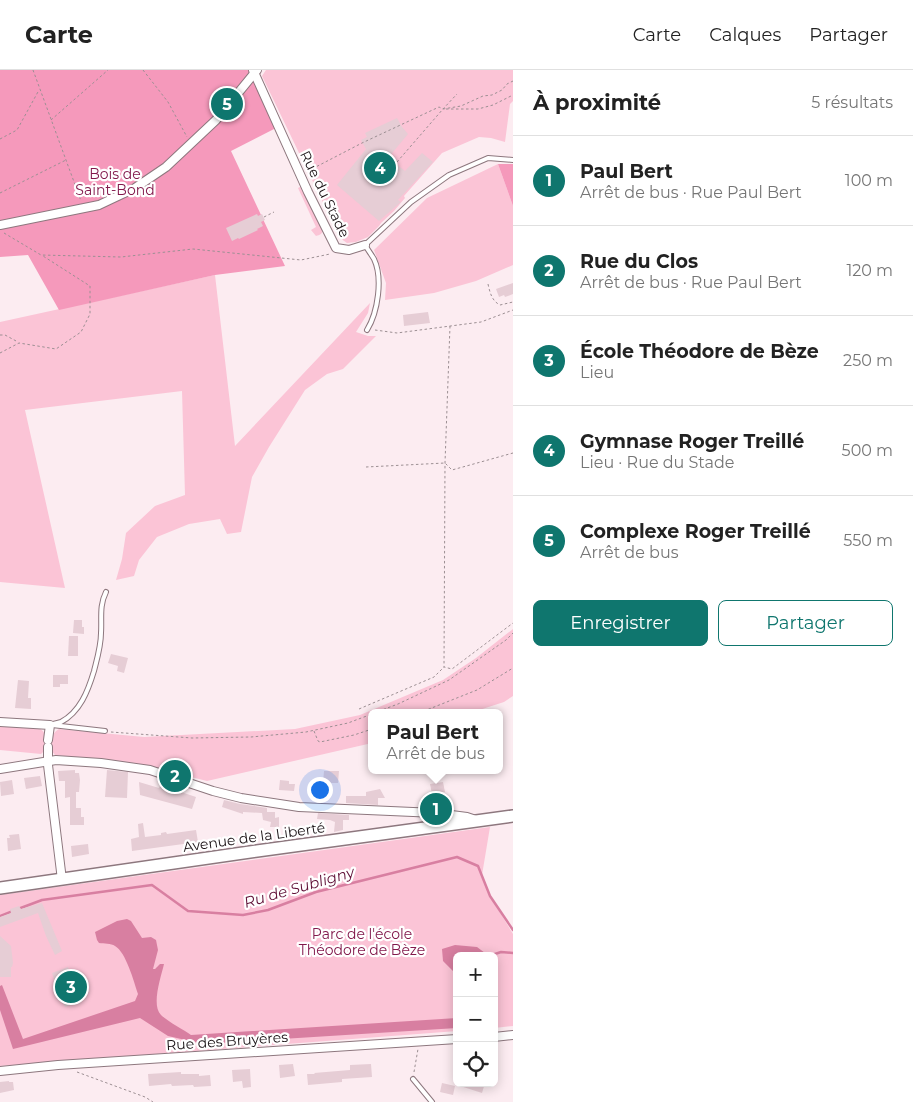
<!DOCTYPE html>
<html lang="fr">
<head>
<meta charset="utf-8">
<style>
	:root { --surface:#fff; --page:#f6f6f6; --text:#222; --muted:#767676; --line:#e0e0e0; --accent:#0f766e }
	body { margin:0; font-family:Montserrat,sans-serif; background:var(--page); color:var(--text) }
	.controls { position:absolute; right:15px; bottom:15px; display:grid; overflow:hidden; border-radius:8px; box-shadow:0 2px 12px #0003 }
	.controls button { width:45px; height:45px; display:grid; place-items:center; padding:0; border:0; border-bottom:1px solid var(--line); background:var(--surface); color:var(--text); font:25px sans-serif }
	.you { position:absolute; left:319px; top:719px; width:18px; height:18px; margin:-12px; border:4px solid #fff; border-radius:50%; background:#1a73e8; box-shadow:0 0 0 8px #1a73e833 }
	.badge { display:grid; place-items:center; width:32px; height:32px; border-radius:50%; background:var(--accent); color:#fff; font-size:16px; font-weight:700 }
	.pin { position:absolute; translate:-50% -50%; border:2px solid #fff; box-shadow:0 1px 5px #0006 }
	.popup { position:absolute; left:368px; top:639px; width:135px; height:65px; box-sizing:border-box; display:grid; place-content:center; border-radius:8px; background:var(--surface); filter:drop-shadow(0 1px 4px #0005); font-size:16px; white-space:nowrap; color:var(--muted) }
	.popup b { font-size:19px; color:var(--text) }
	.popup::after { content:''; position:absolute; left:50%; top:100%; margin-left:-10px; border:10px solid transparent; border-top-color:var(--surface) }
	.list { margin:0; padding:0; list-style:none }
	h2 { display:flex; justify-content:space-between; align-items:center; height:65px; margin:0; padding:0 20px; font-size:21px }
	h2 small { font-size:16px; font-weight:400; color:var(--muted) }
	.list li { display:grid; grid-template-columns:32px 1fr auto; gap:15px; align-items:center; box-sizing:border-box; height:90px; padding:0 20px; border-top:1px solid var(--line) }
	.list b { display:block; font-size:19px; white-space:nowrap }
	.list p { margin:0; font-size:16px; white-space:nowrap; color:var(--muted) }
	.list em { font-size:16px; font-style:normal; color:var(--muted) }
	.actions { display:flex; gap:10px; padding:15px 20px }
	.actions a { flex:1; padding:11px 0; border:1px solid var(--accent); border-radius:8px; text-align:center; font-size:18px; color:var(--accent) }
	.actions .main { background:var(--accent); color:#fff }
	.icon { flex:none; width:28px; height:28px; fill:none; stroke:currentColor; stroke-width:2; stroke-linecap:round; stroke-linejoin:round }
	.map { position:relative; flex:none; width:513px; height:1032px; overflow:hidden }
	header { display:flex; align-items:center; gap:30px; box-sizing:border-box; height:70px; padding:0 25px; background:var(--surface); border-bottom:1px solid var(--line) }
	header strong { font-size:24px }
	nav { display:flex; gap:28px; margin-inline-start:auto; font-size:18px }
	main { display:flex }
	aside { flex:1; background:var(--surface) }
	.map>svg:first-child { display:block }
	.green { fill:#fbc4d6 }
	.forest { fill:#f599bb }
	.water { fill:#d87fa1 }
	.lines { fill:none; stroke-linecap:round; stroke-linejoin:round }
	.stream { stroke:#d87fa1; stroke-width:2.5 }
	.building { fill:#e6cdd5 }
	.lane-casing { stroke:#8d777e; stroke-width:6 }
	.street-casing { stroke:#8d777e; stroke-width:10 }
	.secondary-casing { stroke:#8d777e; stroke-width:14 }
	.path { stroke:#9c8f93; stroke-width:1; stroke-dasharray:2.5 2.5; stroke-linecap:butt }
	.lane { stroke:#fff; stroke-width:4 }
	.street { stroke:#fff; stroke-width:8 }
	.secondary { stroke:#fff; stroke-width:11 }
	.labels { text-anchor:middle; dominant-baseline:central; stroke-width:4.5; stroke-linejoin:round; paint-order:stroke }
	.park-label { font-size:14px; fill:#82194c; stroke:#fff }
	.street-label { font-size:14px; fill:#1a1215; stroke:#fff }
	.water-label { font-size:15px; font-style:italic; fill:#5f0f36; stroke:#fff }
</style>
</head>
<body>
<header>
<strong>Carte</strong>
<nav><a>Carte</a><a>Calques</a><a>Partager</a></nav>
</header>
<main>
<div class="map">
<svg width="513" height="1032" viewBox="0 0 513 1032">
	<rect width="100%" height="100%" fill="#fcecf1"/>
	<g class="green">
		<path d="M266,0H513V31L510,34L505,72L491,68L479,67L442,83L404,126L405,128L394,141L381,153L379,156L368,167L356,172L347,173L340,168L262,6Z"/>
		<path d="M498,94L513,136V195L476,211L434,223L385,230L386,213L374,180L427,128Z"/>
		<path d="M302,116L323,160C322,164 320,165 316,166L311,160L316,157L298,118Z"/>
		<path d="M215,205L235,376L370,233L368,243L356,262L368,266H376L343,299L327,304L305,320L269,377L252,407L241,462L227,464L220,449L189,454L157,467L139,490L134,506L116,510L122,489L126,463L155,436L185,425L182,321L25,340L65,518L0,512V252Z"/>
		<path d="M513,559V626L504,632L470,643H372V673L207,711L139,694L55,685L51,680C51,672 51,663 59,659L144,667L295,659L360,645L443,610L476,588Z"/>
		<path d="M0,655L36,657C49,662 45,669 44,681L41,684L0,680Z"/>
		<path d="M490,757L482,805L490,826L513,864V956L494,958V886H457V961L0,996V825Z"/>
	</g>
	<g class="forest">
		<path d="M0,0H250L276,58L231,81L285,196L215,205L59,240L28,185L0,187Z"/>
		<path d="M498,94H513V136Z"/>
	</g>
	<g class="water">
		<path d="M127,849L131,851L142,868L151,867L156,870L158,880L153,899H155L160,894H164C161,907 151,935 161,945C167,951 184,960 191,965L457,948V958L203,974L168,966L140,948L13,979L0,940V916L2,915L23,969L135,931L138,924C134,912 126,882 115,876C111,873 104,874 99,873L97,870L95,862L117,851Z"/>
		<path d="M455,875L477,877L489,886H457V901H453L443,891L442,879Z"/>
	</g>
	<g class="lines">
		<g class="stream">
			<path d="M18,839L42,830L152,815L188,841L243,845L268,840L316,822L457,787L478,796L490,826L513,860"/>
			<path d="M0,846L13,841"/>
			<path d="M489,886L501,882L513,883"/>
		</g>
	</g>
	<g class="building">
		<path d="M397,48L402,57L408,64L388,88L405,101L422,83L433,92L398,130L401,132L379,151L337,115L366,79L361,70L367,67L365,63Z"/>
		<path d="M257,144L258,146L262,144L265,150L261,152L263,156L257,159L258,160L239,169L238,168L232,171L226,158Z"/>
		<path d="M513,213V224L505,227L504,225L499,227L496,219Z"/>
		<path d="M428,242L430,253L404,256L403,245Z"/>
		<path d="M74,550H82V557H84V564L73,563Z"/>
		<path d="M69,566H78V586H68Z"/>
		<path d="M111,584L128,588L124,603L117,601L118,596L108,593Z"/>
		<path d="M53,605H68V614H60V617H53Z"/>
		<path d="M18,610L29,611L28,628H31V639L15,638Z"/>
		<path d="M75,700V703H79L80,710L79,722H76V738H81V747H84V755H70V727L65,728V711H59L58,701Z"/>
		<path d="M107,700L128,702L127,728L105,727Z"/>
		<path d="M324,701H339L338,713H323Z"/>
		<path d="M40,706L42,716L26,719L24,708Z"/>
		<path d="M12,710L14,724L1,726L0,712Z"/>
		<path d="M280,710L289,711V714H295L294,721L279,720Z"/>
		<path d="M139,712L159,718L160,716L167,719V720L181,724V722L196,727L192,739L140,725Z"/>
		<path d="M443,712L445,722L432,724L430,714Z"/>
		<path d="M380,719L385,728H378V735L346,733V726H366V722Z"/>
		<path d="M224,730L240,734L267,738V742H275V748L279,747V757H270L271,752L263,750L262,743L243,742V744L222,737Z"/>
		<path d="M318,743L349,745V750H343V760L334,762L335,752L330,750L317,749Z"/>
		<path d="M143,753L145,767L161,765V763L166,762L167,764L196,760L198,772L132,781L131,769L139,767L138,754Z"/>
		<path d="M19,764L21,779L8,781L7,768H10L9,765Z"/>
		<path d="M88,774L89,784L72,787L71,776Z"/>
		<path d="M42,833L62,881L55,885L46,866L38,843L0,857V847L11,843L10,839L19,836L21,839Z"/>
		<path d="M0,866L11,876L13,893L12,897H11V907H0Z"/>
		<path d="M68,897L81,931L65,937L62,929L69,926L62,909L55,912L52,903Z"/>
		<path d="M293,994L295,1006L280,1008L279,995Z"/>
		<path d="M371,994L372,1007L342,1009V1012L308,1015L307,1004H315L314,1003L350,1000V995Z"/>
		<path d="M250,999L251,1017L243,1018L242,1011L233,1012L232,1000Z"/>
		<path d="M181,1002V1004H199V1006L210,1005L211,1016L194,1017L193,1015L172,1016L171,1014L149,1016L148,1004Z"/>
		<path d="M9,1011V1012H13L14,1020L0,1023V1012Z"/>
		<path d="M442,1013L455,1016L453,1025L440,1022Z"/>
		<path d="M457,1013H485L482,1023L457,1015Z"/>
	</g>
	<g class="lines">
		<g class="lane-casing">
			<g id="lane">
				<path d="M367,260C378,242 383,208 374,189C371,184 368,180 365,175L411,132L449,105L488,88L513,90"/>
				<path d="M50,655C53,654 57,653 61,652C80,642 88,621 94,601C97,589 101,576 101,563C102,548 99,536 106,522"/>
				<path d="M52,655L105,661"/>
				<path d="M413,1009L432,1032"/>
			</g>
		</g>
		<g class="street-casing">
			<g id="street">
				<path d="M253,0L308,122L336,178L349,180L365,175"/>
				<path d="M0,155L99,135L135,118L166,97L216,50L257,0"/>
				<path d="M0,652L50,655L48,670"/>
				<path d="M48,677V695L62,810"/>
				<path d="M0,699L56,690L101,693L150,700L213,721L241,728L299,737L436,743L467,747L476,750"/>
				<path d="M494,967L513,965"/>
				<path d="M0,1001L58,995L457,969"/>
			</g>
		</g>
		<g class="secondary-casing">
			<path id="secondary" d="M0,818L257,781L513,746"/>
		</g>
		<g class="path">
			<path d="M33,0L81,131"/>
			<path d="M143,0L168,32L187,67"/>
			<path d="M446,39H478L493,35L513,25"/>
			<path d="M51,50L108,0"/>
			<path d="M0,69L17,60L39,20"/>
			<path d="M397,92L443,39L461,36L483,26L492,25L502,20L507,14L513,11"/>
			<path d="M308,101L362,73L439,37L443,39L457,24"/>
			<path d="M0,123L66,90"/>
			<path d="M264,147L274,142"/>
			<path d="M4,163L41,185L121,187L193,179L301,190L330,184"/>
			<path d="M488,214C490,223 492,231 500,235L513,232"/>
			<path d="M450,256L445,393L444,597L452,599L513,553"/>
			<path d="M375,260L397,263L481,252L513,240"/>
			<path d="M0,265H5L18,272"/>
			<path d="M0,283L19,273L56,279L81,262L90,244V216L43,186"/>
			<path d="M366,397L445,393L452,400L513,383"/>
			<path d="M359,639L434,607L444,597"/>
			<path d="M374,643L398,634L449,610L506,570L513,563"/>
			<path d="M419,643L477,620L513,598"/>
			<path d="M314,661L318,671L320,672L354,665L372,659"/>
			<path d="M111,662L192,668L251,667L306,662L348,653L372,644"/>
			<path d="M77,1002L145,1027L153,1032"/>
			<path d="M414,1002L418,979"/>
		</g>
		<use href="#lane" class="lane"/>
		<use href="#street" class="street"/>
		<use href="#secondary" class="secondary"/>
	</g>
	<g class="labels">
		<g class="park-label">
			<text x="115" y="104">Bois de<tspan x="115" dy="16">Saint-Bond</tspan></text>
			<text x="362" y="864">Parc de l'école<tspan x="362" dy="16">Théodore de Bèze</tspan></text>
		</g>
		<g class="street-label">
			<text transform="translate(325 124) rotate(64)">Rue du Stade</text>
			<text transform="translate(254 767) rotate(-8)">Avenue de la Liberté</text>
			<text transform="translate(227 971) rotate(-4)">Rue des Bruyères</text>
		</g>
		<g class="water-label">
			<text transform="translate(299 817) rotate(-16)">Ru de Subligny</text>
		</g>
	</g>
</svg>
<div class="controls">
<button>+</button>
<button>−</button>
<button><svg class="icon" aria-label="locate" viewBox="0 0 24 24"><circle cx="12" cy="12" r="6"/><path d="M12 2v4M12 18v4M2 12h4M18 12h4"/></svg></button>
</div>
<div class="you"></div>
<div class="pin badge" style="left:436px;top:739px">1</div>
<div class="popup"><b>Paul Bert</b>Arrêt de bus</div>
<div class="pin badge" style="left:175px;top:706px">2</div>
<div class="pin badge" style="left:71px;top:917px">3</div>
<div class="pin badge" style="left:380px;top:98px">4</div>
<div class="pin badge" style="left:227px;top:34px">5</div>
</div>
<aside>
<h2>À proximité<small>5 résultats</small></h2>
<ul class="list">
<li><span class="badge">1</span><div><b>Paul Bert</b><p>Arrêt de bus · Rue Paul Bert</p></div><em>100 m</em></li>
<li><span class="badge">2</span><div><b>Rue du Clos</b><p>Arrêt de bus · Rue Paul Bert</p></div><em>120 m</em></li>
<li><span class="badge">3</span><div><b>École Théodore de Bèze</b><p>Lieu</p></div><em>250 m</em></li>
<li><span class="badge">4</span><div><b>Gymnase Roger Treillé</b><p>Lieu · Rue du Stade</p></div><em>500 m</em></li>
<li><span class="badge">5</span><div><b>Complexe Roger Treillé</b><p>Arrêt de bus</p></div><em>550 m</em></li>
</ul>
<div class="actions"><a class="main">Enregistrer</a><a>Partager</a></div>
</aside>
</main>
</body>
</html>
